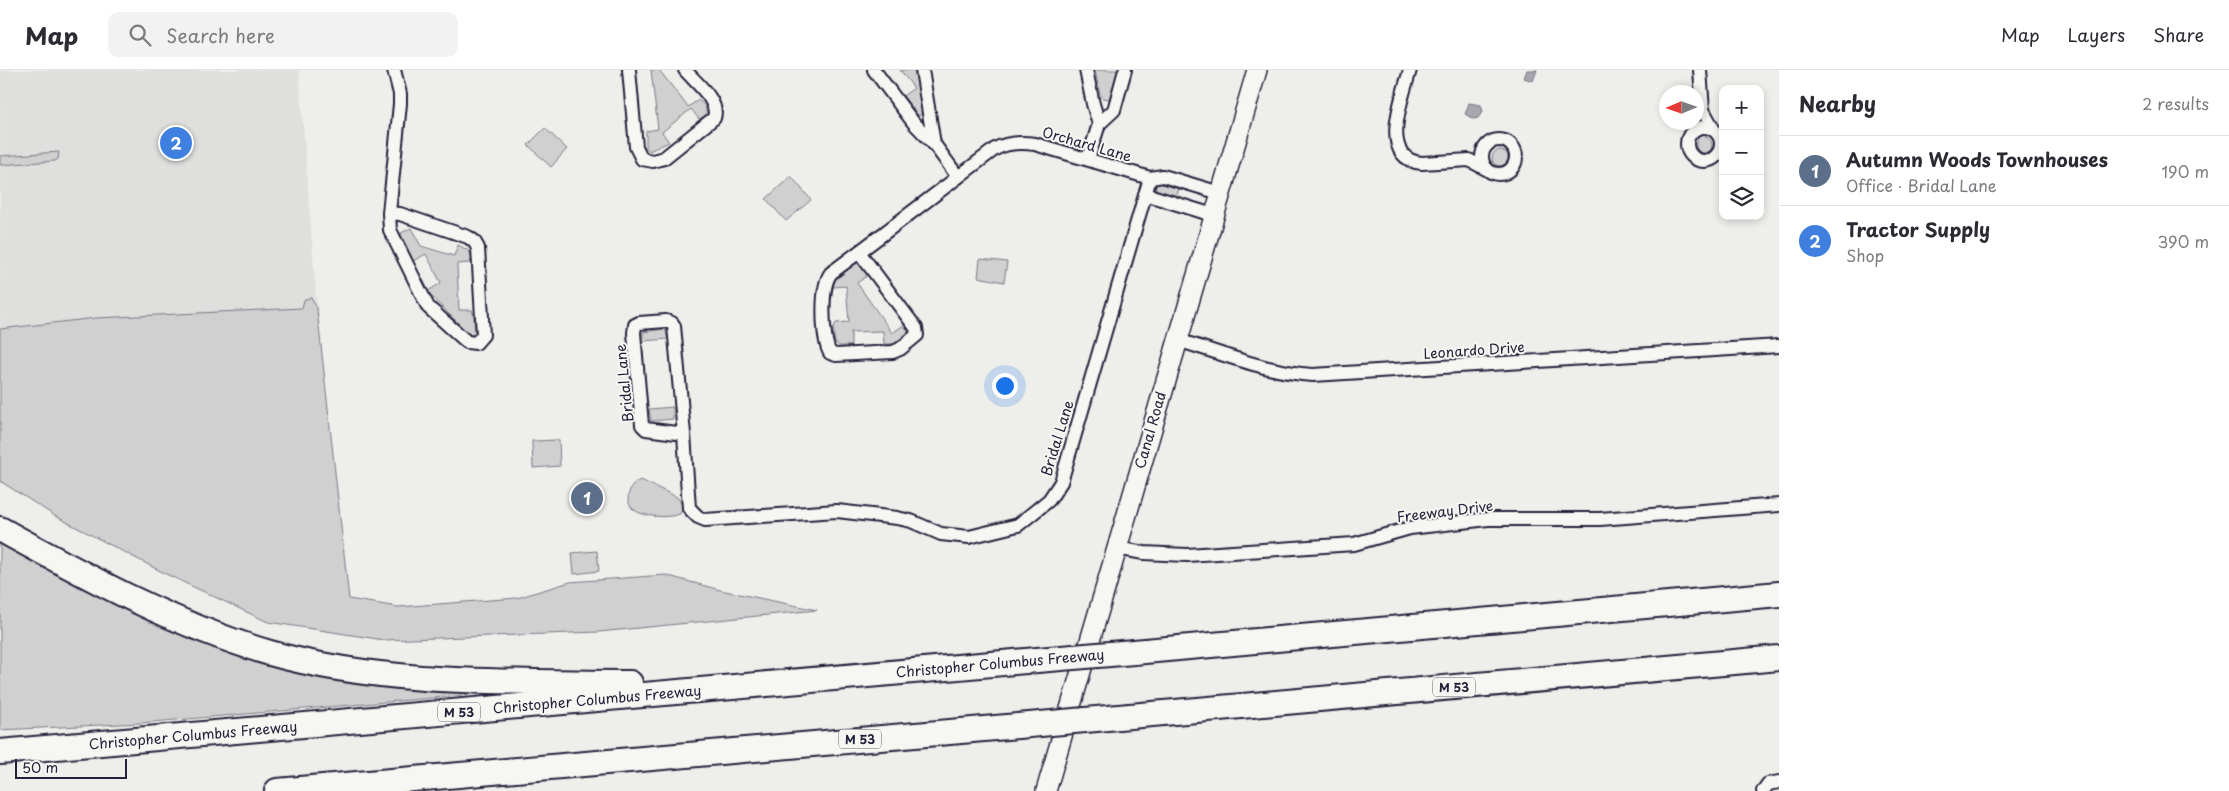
<!DOCTYPE html>
<html lang="en">
<head>
<meta charset="utf-8">
<style>
	:root { --surface:#fff; --page:#f2f2f3; --text:#2b2b33; --muted:#7c7c81; --line:#e1e1e2; --accent:#1f6fb2 }
	body { margin:0; font-family:"Playpen Sans",sans-serif; background:var(--page); color:var(--text) }
	.controls { position:absolute; right:15px; top:15px; display:grid; overflow:hidden; border-radius:10px; box-shadow:0 2px 8px #0003 }
	.controls button { width:45px; height:45px; display:grid; place-items:center; padding:0; border:0; border-bottom:1px solid var(--line); background:var(--surface); color:var(--text); font:25px sans-serif }
	.compass { position:absolute; left:1659px; top:15px; width:45px; height:45px; border-radius:50%; background:var(--surface); box-shadow:0 2px 8px #0003; rotate:268deg }
	.scale { position:absolute; left:15px; bottom:12px; width:112px; box-sizing:border-box; padding-left:5px; border:2px solid #22223b; border-top:0; font-size:14px; line-height:18px; white-space:nowrap; color:#22223b; -webkit-text-stroke:4px #f6f6f2; paint-order:stroke }
	.you { position:absolute; left:1004px; top:315px; width:18px; height:18px; margin:-12px; border:4px solid #fff; border-radius:50%; background:#1a73e8; box-shadow:0 0 0 8px #1a73e833 }
	.badge { display:grid; place-items:center; width:32px; height:32px; border-radius:50%; background:var(--accent); color:#fff; font-size:16px; font-weight:700 }
	.pin { position:absolute; translate:-50% -50%; border:2px solid #fff; box-shadow:0 1px 5px #0006 }
	.list { margin:0; padding:0; list-style:none }
	h2 { display:flex; justify-content:space-between; align-items:center; height:65px; margin:0; padding:0 20px; font-size:21px }
	h2 small { font-size:16px; font-weight:400; color:var(--muted) }
	.list li { display:grid; grid-template-columns:32px 1fr auto; gap:15px; align-items:center; box-sizing:border-box; height:70px; padding:0 20px; border-top:1px solid var(--line) }
	.list b { display:block; font-size:19px; white-space:nowrap }
	.list p { margin:0; font-size:16px; white-space:nowrap; color:var(--muted) }
	.list em { font-size:16px; font-style:normal; color:var(--muted) }
	.icon { flex:none; width:28px; height:28px; fill:none; stroke:currentColor; stroke-width:2; stroke-linecap:round; stroke-linejoin:round }
	.map { position:relative; flex:none; width:1779px; height:721px; overflow:hidden }
	header { display:flex; align-items:center; gap:30px; box-sizing:border-box; height:70px; padding:0 25px; background:var(--surface); border-bottom:1px solid var(--line) }
	header strong { font-size:24px }
	nav { display:flex; gap:28px; margin-inline-start:auto; font-size:18px }
	.search { width:350px; height:45px; background:var(--page); display:flex; align-items:center; gap:12px; box-sizing:border-box; padding:0 18px; border-radius:10px; color:var(--muted); font-size:19px }
	main { display:flex }
	aside { flex:1; background:var(--surface) }
	.map>svg:first-child { display:block }
	.built { fill:#dfdfde }
	.green { fill:#d0d0d1; stroke:#797986 }
	.water { fill:#a7a7af; stroke:#727281 }
	.lines { fill:none; stroke-linecap:round; stroke-linejoin:round }
	.street-casing { stroke:#22223b; stroke-width:16 }
	.secondary-casing { stroke:#22223b; stroke-width:22 }
	.highway-casing { stroke:#22223b; stroke-width:28 }
	.street { stroke:#f6f6f2; stroke-width:12 }
	.secondary { stroke:#f6f6f2; stroke-width:19 }
	.highway { stroke:#f6f6f2; stroke-width:24 }
	.highway-bridge-casing { stroke:#22223b; stroke-width:28; stroke-linecap:butt }
	.highway-bridge { stroke:#f6f6f2; stroke-width:24 }
	.labels { text-anchor:middle; dominant-baseline:central; stroke-width:4; stroke-linejoin:round; paint-order:stroke }
	.shield { fill:#f6f6f2; stroke:#626272; stroke-width:1 }
	.shield-label { font-size:12px; font-weight:bold; fill:#22223b }
	.street-label { font-size:14px; fill:#22223b; stroke:#f6f6f2 }
</style>
</head>
<body>
<header>
<strong>Map</strong>
<div class="search"><svg class="icon" aria-label="search" viewBox="0 0 24 24"><circle cx="10" cy="10" r="6"/><path d="M15 15l6 6"/></svg>Search here</div>
<nav><a>Map</a><a>Layers</a><a>Share</a></nav>
</header>
<main>
<div class="map">
<svg width="1779" height="721" viewBox="0 0 1779 721">
	<rect width="100%" height="100%" fill="#eeeeeb"/>
	<filter id="ink" filterUnits="userSpaceOnUse"><feTurbulence type="fractalNoise" baseFrequency=".02" numOctaves="2"/><feDisplacementMap in="SourceGraphic" scale="10" xChannelSelector="R" yChannelSelector="G"/><feConvolveMatrix kernelMatrix="1 2 1 2 8 2 1 2 1" color-interpolation-filters="sRGB"/></filter>
	<g filter="url(#ink)">
		<path class="built" d="M0,0H299L317,239L0,260Z"/>
		<g class="green">
			<path d="M651,0H659L688,37L698,30C704,34 707,37 706,45L699,49L691,39L662,62L669,72L649,81L646,77V61L658,59Z"/>
			<path d="M900,0H915L923,42L921,45H918L903,26L914,18Z"/>
			<path d="M1095,0H1119L1109,29L1102,28L1100,25Z"/>
			<path d="M545,58L567,79L551,97L528,75Z"/>
			<circle cx="1704" cy="75" r="8"/>
			<circle cx="1500" cy="88" r="8"/>
			<path d="M59,82L58,89L55,91L0,95V86Z"/>
			<path d="M791,106L811,130L786,151L766,129Z"/>
			<path d="M1159,113L1179,119L1176,127L1156,121V116Z"/>
			<path d="M411,158L421,176L454,186L458,175L469,181L472,187L470,193L457,194L459,240H472L474,247L475,265H470L432,227L428,221L441,213L426,184L413,191L401,169V163Z"/>
			<path d="M980,189L1007,192L1004,212L978,207Z"/>
			<path d="M858,192L868,205L857,213L892,263L904,255L910,263L896,274H884L883,261L851,262V276H840L835,273L833,259L836,253L849,252L846,216L833,217V211Z"/>
			<path d="M311,227L317,239L349,529L398,537L517,528L570,512L665,505L720,520L817,540L599,562L384,570L268,552L168,505L55,446L0,411V259L96,248L302,238L304,230Z"/>
			<path d="M665,259L668,269L643,271V262Z"/>
			<path d="M673,337V349L651,351L649,339Z"/>
			<path d="M559,370L560,396L533,398L532,371Z"/>
			<path d="M641,410L677,427L683,436L680,444C669,448 643,448 633,439C623,430 630,413 641,410Z"/>
			<path d="M0,468L149,547L467,619L468,625L141,653L0,660Z"/>
			<path d="M597,481L599,501L574,504L572,483Z"/>
		</g>
		<g class="water">
			<path d="M1527,0H1537L1533,11L1524,8Z"/>
			<path d="M1469,33L1481,35L1483,41L1478,48L1473,49L1465,44Z"/>
		</g>
		<g class="lines">
			<g class="street-casing">
				<g id="street">
					<path d="M629,0L636,77L642,89L653,91L664,88L714,48C720,31 695,12 685,0"/>
					<path d="M874,0L913,52L934,74"/>
					<path d="M922,0L934,74L958,107"/>
					<path d="M1086,0L1093,34L1099,54"/>
					<path d="M1410,0C1403,26 1377,89 1422,93L1469,90L1486,99"/>
					<path d="M1700,0L1703,40L1714,60"/>
					<circle cx="1704" cy="74" r="17"/>
					<circle cx="1499" cy="87" r="17"/>
					<path d="M1088,89L1099,54L1114,40L1125,0"/>
					<path d="M1145,124L1213,145"/>
					<path d="M389,143L400,144L468,167L474,171L478,178L483,265L476,273L467,272L428,237L390,160L389,143L400,34V24L394,0"/>
					<path d="M859,182L916,258L917,265L900,279L893,282L836,285L830,283C822,269 820,216 831,203L879,167L995,79C1008,72 1021,72 1035,74L1150,108L1163,106L1220,123"/>
					<path d="M1177,270C1222,283 1265,302 1313,305L1779,276"/>
					<path d="M684,364L674,256L672,253L666,251L639,253L635,255L634,263L642,355L646,359L684,364L689,438L698,447L705,450L837,441L897,448L911,451L941,464L969,467L1018,455L1049,430L1061,412L1150,108"/>
					<path d="M1116,478L1144,483L1187,485L1354,474L1410,458L1488,449H1600L1779,435"/>
					<path d="M1763,721L1768,714L1779,712"/>
				</g>
			</g>
			<g class="secondary-casing">
				<path id="secondary" d="M1046,721L1257,0"/>
			</g>
			<g class="highway-casing">
				<g id="highway">
					<path d="M0,459C88,507 174,555 270,583C387,616 511,611 630,613"/>
					<path d="M1134,582L1779,524"/>
					<path d="M1130,646L1779,588"/>
					<path d="M0,682L1037,590"/>
					<path d="M277,721L1018,656"/>
				</g>
			</g>
			<use href="#street" class="street"/>
			<use href="#secondary" class="secondary"/>
			<use href="#highway" class="highway"/>
			<g class="highway-bridge-casing">
				<g id="highway-bridge">
					<path d="M1037,590L1134,582"/>
					<path d="M1018,656L1130,646"/>
				</g>
			</g>
			<use href="#highway-bridge" class="highway-bridge"/>
		</g>
	</g>
	<g class="labels">
		<g class="shield">
			<rect x="1433" y="607.5" width="42" height="19" rx="4"/>
			<rect x="438" y="632.5" width="42" height="19" rx="4"/>
			<rect x="839" y="659.5" width="42" height="19" rx="4"/>
		</g>
		<g class="shield-label">
			<text x="1454" y="617">M 53</text>
			<text x="459" y="642">M 53</text>
			<text x="860" y="669">M 53</text>
		</g>
		<g class="street-label">
			<text transform="translate(1087 74) rotate(16)">Orchard Lane</text>
			<text transform="translate(1474 280) rotate(-4)">Leonardo Drive</text>
			<text transform="translate(624 313) rotate(-96)">Bridal Lane</text>
			<text transform="translate(1150 360) rotate(-74)">Canal Road</text>
			<text transform="translate(1057 368) rotate(-73)">Bridal Lane</text>
			<text transform="translate(1445 441) rotate(-7)">Freeway Drive</text>
			<text transform="translate(1000 593) rotate(-5)">Christopher Columbus Freeway</text>
			<text transform="translate(597 629) rotate(-5)">Christopher Columbus Freeway</text>
			<text transform="translate(193 665) rotate(-5)">Christopher Columbus Freeway</text>
		</g>
	</g>
</svg>
<div class="controls">
<button>+</button>
<button>−</button>
<button><svg class="icon" aria-label="layers" viewBox="0 0 24 24"><path d="M12 4l9 5-9 5-9-5zM3 14l9 5 9-5"/></svg></button>
</div>
<svg class="compass" viewBox="-18 -18 36 36"><path d="M0-13l5 13h-10z" fill="#e53935"/><path d="M0 13l5-13h-10z" fill="#7c7c81"/></svg>
<div class="scale">50 m</div>
<div class="you"></div>
<div class="pin badge" style="left:587px;top:428px;background:#5c6f8a">1</div>
<div class="pin badge" style="left:176px;top:73px;background:#3f7fe0">2</div>
</div>
<aside>
<h2>Nearby<small>2 results</small></h2>
<ul class="list">
<li><span class="badge" style="background:#5c6f8a">1</span><div><b>Autumn Woods Townhouses</b><p>Office · Bridal Lane</p></div><em>190 m</em></li>
<li><span class="badge" style="background:#3f7fe0">2</span><div><b>Tractor Supply</b><p>Shop</p></div><em>390 m</em></li>
</ul>
</aside>
</main>
</body>
</html>
